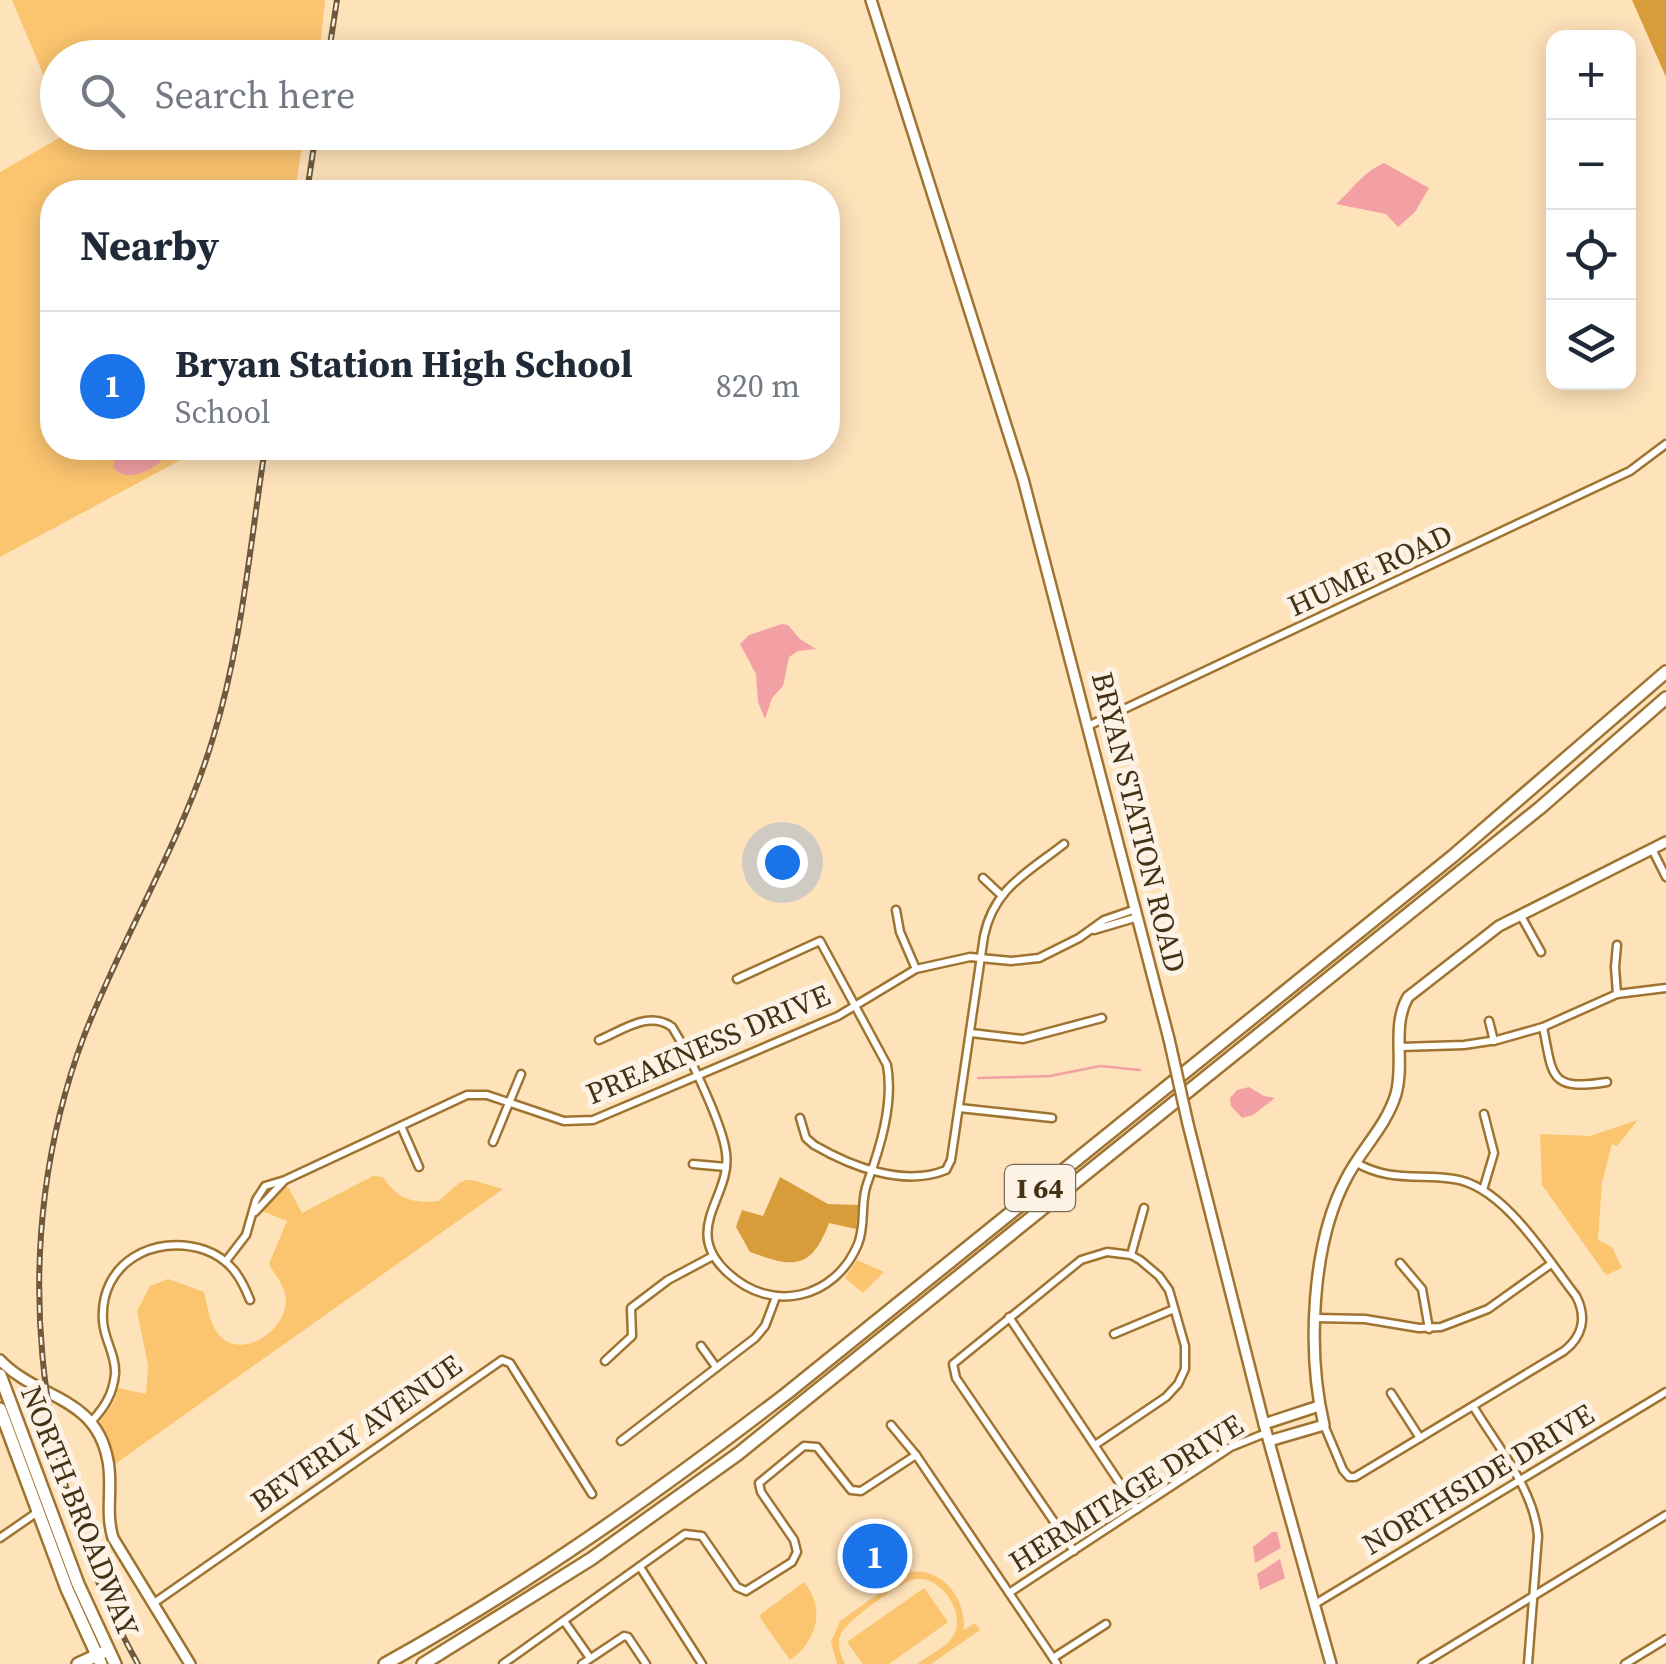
<!DOCTYPE html>
<html lang="en">
<head>
<meta charset="utf-8">
<style>
	:root { --surface:#fff; --page:#f6f6f7; --text:#1f2937; --muted:#747a83; --line:#e0e1e3; --accent:#1a73e8 }
	body { margin:0; font-family:"Source Serif 4",serif; background:var(--page); color:var(--text) }
	.controls { position:absolute; right:30px; top:30px; display:grid; overflow:hidden; border-radius:20px; box-shadow:0 5px 25px #0003 }
	.controls button { width:90px; height:90px; display:grid; place-items:center; padding:0; border:0; border-bottom:2px solid var(--line); background:var(--surface); color:var(--text); font:50px sans-serif }
	.you { position:absolute; left:782px; top:862px; width:35px; height:35px; margin:-25px; border:8px solid #fff; border-radius:50%; background:#1a73e8; box-shadow:0 0 0 15px #1a73e833 }
	.badge { display:grid; place-items:center; width:65px; height:65px; border-radius:50%; background:var(--accent); color:#fff; font-size:32px; font-weight:700 }
	.pin { position:absolute; translate:-50% -50%; border:5px solid #fff; box-shadow:0 2px 10px #0006 }
	.list { margin:0; padding:0; list-style:none }
	h2 { display:flex; justify-content:space-between; align-items:center; height:130px; margin:0; padding:0 40px; font-size:42px }
	h2 small { font-size:32px; font-weight:400; color:var(--muted) }
	.list li { display:grid; grid-template-columns:65px 1fr auto; gap:30px; align-items:center; box-sizing:border-box; height:150px; padding:0 40px; border-top:2px solid var(--line) }
	.list b { display:block; font-size:38px; white-space:nowrap }
	.list p { margin:0; font-size:32px; white-space:nowrap; color:var(--muted) }
	.list em { font-size:32px; font-style:normal; color:var(--muted) }
	.icon { flex:none; width:55px; height:55px; fill:none; stroke:currentColor; stroke-width:2; stroke-linecap:round; stroke-linejoin:round }
	.map { position:relative; flex:none; width:1666px; height:1664px; overflow:hidden }
	.search { position:absolute; background:var(--surface); box-shadow:0 5px 25px #0003; left:40px; top:40px; width:800px; height:110px; display:flex; align-items:center; gap:25px; box-sizing:border-box; padding:0 35px; border-radius:55px; color:var(--muted); font-size:38px }
	.panel { position:absolute; background:var(--surface); box-shadow:0 5px 25px #0003; left:40px; top:180px; width:800px; height:280px; border-radius:40px }
	.map>svg:first-child { display:block }
	.green { fill:#fbc46f }
	.forest { fill:#d89d3a }
	.water { fill:#f3a0a4 }
	.lines { fill:none; stroke-linecap:round; stroke-linejoin:round }
	.stream { stroke:#f3a0a4; stroke-width:2.5 }
	.street-casing { stroke:#9f7430; stroke-width:11 }
	.secondary-casing { stroke:#9f7430; stroke-width:14 }
	.highway-casing { stroke:#9f7430; stroke-width:16 }
	.street { stroke:#fff; stroke-width:6 }
	.secondary { stroke:#fff; stroke-width:9 }
	.highway { stroke:#fff; stroke-width:11 }
	.rail-casing { stroke:#6f5a3b; stroke-width:6 }
	.rail { stroke:#fcf2e5; stroke-width:2.5; stroke-dasharray:8; stroke-linecap:butt }
	.secondary-bridge-casing { stroke:#9f7430; stroke-width:14; stroke-linecap:butt }
	.secondary-bridge { stroke:#fff; stroke-width:9 }
	.labels { text-anchor:middle; dominant-baseline:central; stroke-width:10; stroke-linejoin:round; paint-order:stroke }
	.shield { fill:#fcf2e5; stroke:#7b6c53; stroke-width:2.5 }
	.shield-label { font-size:28px; font-weight:bold; fill:#443215 }
	.street-label { font-size:30px; fill:#443215; stroke:#fcf2e5 }
</style>
</head>
<body>
<div class="map">
<svg width="1666" height="1664" viewBox="0 0 1666 1664">
	<rect width="100%" height="100%" fill="#fee2ba"/>
	<g class="green">
		<path d="M12,0H325L319,58H58L57,107Z"/>
		<path d="M68,133H304L295,192H52V448H203L0,557V172Z"/>
		<path d="M1638,1120L1617,1146L1612,1144L1602,1182L1598,1240L1612,1247L1622,1268L1606,1275L1542,1185L1540,1134L1590,1136Z"/>
		<path d="M373,1176L383,1177C396,1199 414,1204 439,1201C470,1172 462,1178 503,1189L115,1464L109,1442L99,1423L114,1402L118,1388L146,1394L148,1365L137,1311L150,1286L168,1279L204,1292C207,1304 209,1319 215,1329C235,1365 287,1333 286,1299C285,1286 275,1275 269,1264L287,1221L262,1211L284,1187H288L302,1213Z"/>
		<path d="M857,1260L884,1272L863,1293L845,1278Z"/>
		<path d="M909,1572C943,1567 966,1599 964,1630L975,1623L980,1630L931,1664H917C928,1656 947,1647 954,1635C966,1613 941,1576 916,1579C903,1580 845,1622 841,1634C836,1644 841,1655 845,1664H837L831,1642L840,1621Z"/>
		<path d="M804,1582C826,1609 817,1641 790,1660L760,1618L761,1614Z"/>
		<path d="M924,1588L948,1622L889,1664H863L847,1642Z"/>
	</g>
	<g class="forest">
		<path d="M1632,0H1666V77Z"/>
		<path d="M780,1177L828,1204L858,1205L856,1229L829,1223C811,1270 794,1268 750,1252L736,1227L742,1210L763,1216Z"/>
	</g>
	<g class="water">
		<path d="M1384,163L1429,188L1415,212L1398,227L1386,214L1336,204C1354,188 1363,172 1384,163Z"/>
		<path d="M155,448L160,450L163,459C150,472 127,483 113,468L115,460Z"/>
		<path d="M782,624L788,625L800,639L816,649L798,651L789,657L783,686L772,698L765,719L758,702L756,674L740,644L749,635Z"/>
		<path d="M1249,1087L1264,1096L1275,1098L1253,1115L1242,1118L1231,1106L1230,1098L1237,1090Z"/>
		<path d="M1272,1532H1277L1281,1548L1255,1563L1253,1547Z"/>
		<path d="M1280,1559L1285,1578L1260,1590L1257,1574Z"/>
	</g>
	<g class="lines">
		<path class="stream" d="M978,1078L1050,1076L1100,1066L1140,1070"/>
		<g class="street-casing">
			<g id="street">
				<path d="M1088,726L1630,471L1666,444"/>
				<path d="M1652,849L1666,877"/>
				<path d="M983,878L1000,894"/>
				<path d="M896,910L900,932L916,969"/>
				<path d="M1521,916L1541,952"/>
				<path d="M1094,930L1138,917"/>
				<path d="M1617,945L1615,967L1617,994"/>
				<path d="M1489,1021L1494,1041"/>
				<path d="M1543,1027C1553,1077 1549,1091 1607,1082"/>
				<path d="M971,1033L1023,1039L1102,1018"/>
				<path d="M599,1040C623,1030 649,1010 672,1027C688,1052 723,1125 726,1153C732,1197 680,1229 728,1273C772,1314 835,1299 858,1244C866,1224 860,1203 867,1184C880,1148 894,1104 887,1065L820,941L737,979"/>
				<path d="M1400,1047L1464,1045L1497,1040L1543,1027L1617,994L1666,988"/>
				<path d="M959,1108L1052,1118"/>
				<path d="M800,1118L806,1138L814,1145C852,1167 904,1187 946,1170L951,1160L984,936C994,888 1027,873 1064,844"/>
				<path d="M401,1126L419,1167"/>
				<path d="M493,1142L521,1074"/>
				<path d="M693,1164L726,1167"/>
				<path d="M1483,1190L1494,1153L1484,1114"/>
				<path d="M255,1212L284,1181"/>
				<path d="M1131,1255L1144,1208"/>
				<path d="M226,1261L246,1235L256,1200L265,1186L285,1180L467,1095H487L564,1121L593,1120L838,1016L916,969L970,957L1011,961L1039,958L1079,938L1104,920L1136,909"/>
				<path d="M1400,1263L1422,1289L1429,1329"/>
				<path d="M1009,1317L1137,1509"/>
				<path d="M1316,1318L1365,1319L1419,1328L1441,1327L1488,1309L1551,1264"/>
				<path d="M1114,1334L1174,1309"/>
				<path d="M701,1346L716,1367"/>
				<path d="M605,1361L632,1336L631,1308L668,1280L713,1256"/>
				<path d="M1391,1393L1420,1438"/>
				<path d="M1473,1406C1497,1446 1534,1489 1538,1536L1528,1664"/>
				<path d="M91,1422C105,1407 113,1394 115,1374C116,1354 104,1340 103,1321C99,1263 154,1233 205,1250C230,1259 241,1277 250,1300"/>
				<path d="M891,1425L916,1455L1057,1664"/>
				<path d="M1324,1425L1343,1470L1349,1477H1355L1564,1351C1583,1336 1587,1317 1576,1296C1547,1259 1504,1186 1454,1179C1419,1174 1388,1182 1355,1162"/>
				<path d="M621,1441L755,1338L765,1326L776,1297"/>
				<path d="M0,1538L39,1511"/>
				<path d="M1074,1551L956,1378L953,1364L1081,1260L1107,1252L1131,1255L1140,1260L1159,1276L1169,1290L1185,1346V1369L1178,1384L1166,1397L1095,1445"/>
				<path d="M640,1567L702,1664"/>
				<path d="M1009,1593L1231,1447L1266,1433"/>
				<path d="M154,1603L502,1360L510,1363L592,1494"/>
				<path d="M1315,1604L1666,1392"/>
				<path d="M564,1621L590,1658"/>
				<path d="M1053,1658L1106,1624"/>
				<path d="M503,1664L685,1534L702,1536L737,1587L746,1591L792,1562L797,1552L794,1540L761,1492L759,1483L804,1446L817,1447L851,1490L861,1491L916,1455"/>
				<path d="M582,1664L624,1636L628,1637L646,1664"/>
				<path d="M1422,1664L1666,1515"/>
				<path d="M1625,1664L1666,1639"/>
			</g>
		</g>
		<g class="secondary-casing">
			<g id="secondary">
				<path d="M871,0L1023,479L1169,1039"/>
				<path d="M1188,1124L1264,1424L1331,1664"/>
				<path d="M0,1360C38,1400 96,1395 108,1461C113,1487 105,1512 113,1538L190,1664"/>
				<path d="M1264,1424L1319,1406"/>
				<path d="M1269,1441L1324,1425C1307,1353 1311,1245 1346,1179C1361,1149 1386,1127 1396,1094C1405,1062 1391,1026 1408,997L1499,926L1666,842"/>
			</g>
		</g>
		<g class="highway-casing">
			<g id="highway">
				<path d="M0,1375L78,1584L115,1664"/>
				<path d="M0,1409L67,1589L101,1664"/>
				<path d="M78,1664L102,1653"/>
				<path d="M385,1664C527,1586 658,1492 786,1394L1453,856L1666,672"/>
				<path d="M423,1664L591,1559L738,1454L1541,807L1666,698"/>
			</g>
		</g>
		<use href="#street" class="street"/>
		<use href="#secondary" class="secondary"/>
		<use href="#highway" class="highway"/>
		<g class="rail-casing">
			<g id="rail">
				<path d="M328,58L337,0"/>
				<path d="M307,192L316,132"/>
				<path d="M138,1664C32,1475 7,1240 84,1036C123,935 182,842 213,738C242,644 250,544 265,448"/>
			</g>
		</g>
		<use href="#rail" class="rail"/>
		<g class="secondary-bridge-casing">
			<path id="secondary-bridge" d="M1169,1039L1188,1124"/>
		</g>
		<use href="#secondary-bridge" class="secondary-bridge"/>
	</g>
	<g class="labels">
		<rect class="shield" x="1005" y="1165" width="70" height="46" rx="8"/>
		<g class="shield-label">
			<text x="1040" y="1188">I 64</text>
		</g>
		<g class="street-label">
			<text transform="translate(1370 570) rotate(-25)">HUME ROAD</text>
			<text transform="translate(1139 822) rotate(76)">BRYAN STATION ROAD</text>
			<text transform="translate(708 1044) rotate(-23)">PREAKNESS DRIVE</text>
			<text transform="translate(356 1433) rotate(-35)">BEVERLY AVENUE</text>
			<text transform="translate(1478 1479) rotate(-31)">NORTHSIDE DRIVE</text>
			<text transform="translate(1126 1493) rotate(-32)">HERMITAGE DRIVE</text>
			<text transform="translate(80 1511) rotate(68)">NORTH BROADWAY</text>
		</g>
	</g>
</svg>
<div class="controls">
<button>+</button>
<button>−</button>
<button><svg class="icon" aria-label="locate" viewBox="0 0 24 24"><circle cx="12" cy="12" r="6"/><path d="M12 2v4M12 18v4M2 12h4M18 12h4"/></svg></button>
<button><svg class="icon" aria-label="layers" viewBox="0 0 24 24"><path d="M12 4l9 5-9 5-9-5zM3 14l9 5 9-5"/></svg></button>
</div>
<div class="you"></div>
<div class="pin badge" style="left:875px;top:1556px">1</div>
<div class="search"><svg class="icon" aria-label="search" viewBox="0 0 24 24"><circle cx="10" cy="10" r="6"/><path d="M15 15l6 6"/></svg>Search here</div>
<section class="panel">
<h2>Nearby<small></small></h2>
<ul class="list">
<li><span class="badge">1</span><div><b>Bryan Station High School</b><p>School</p></div><em>820 m</em></li>
</ul>
</section>
</div>
</body>
</html>
